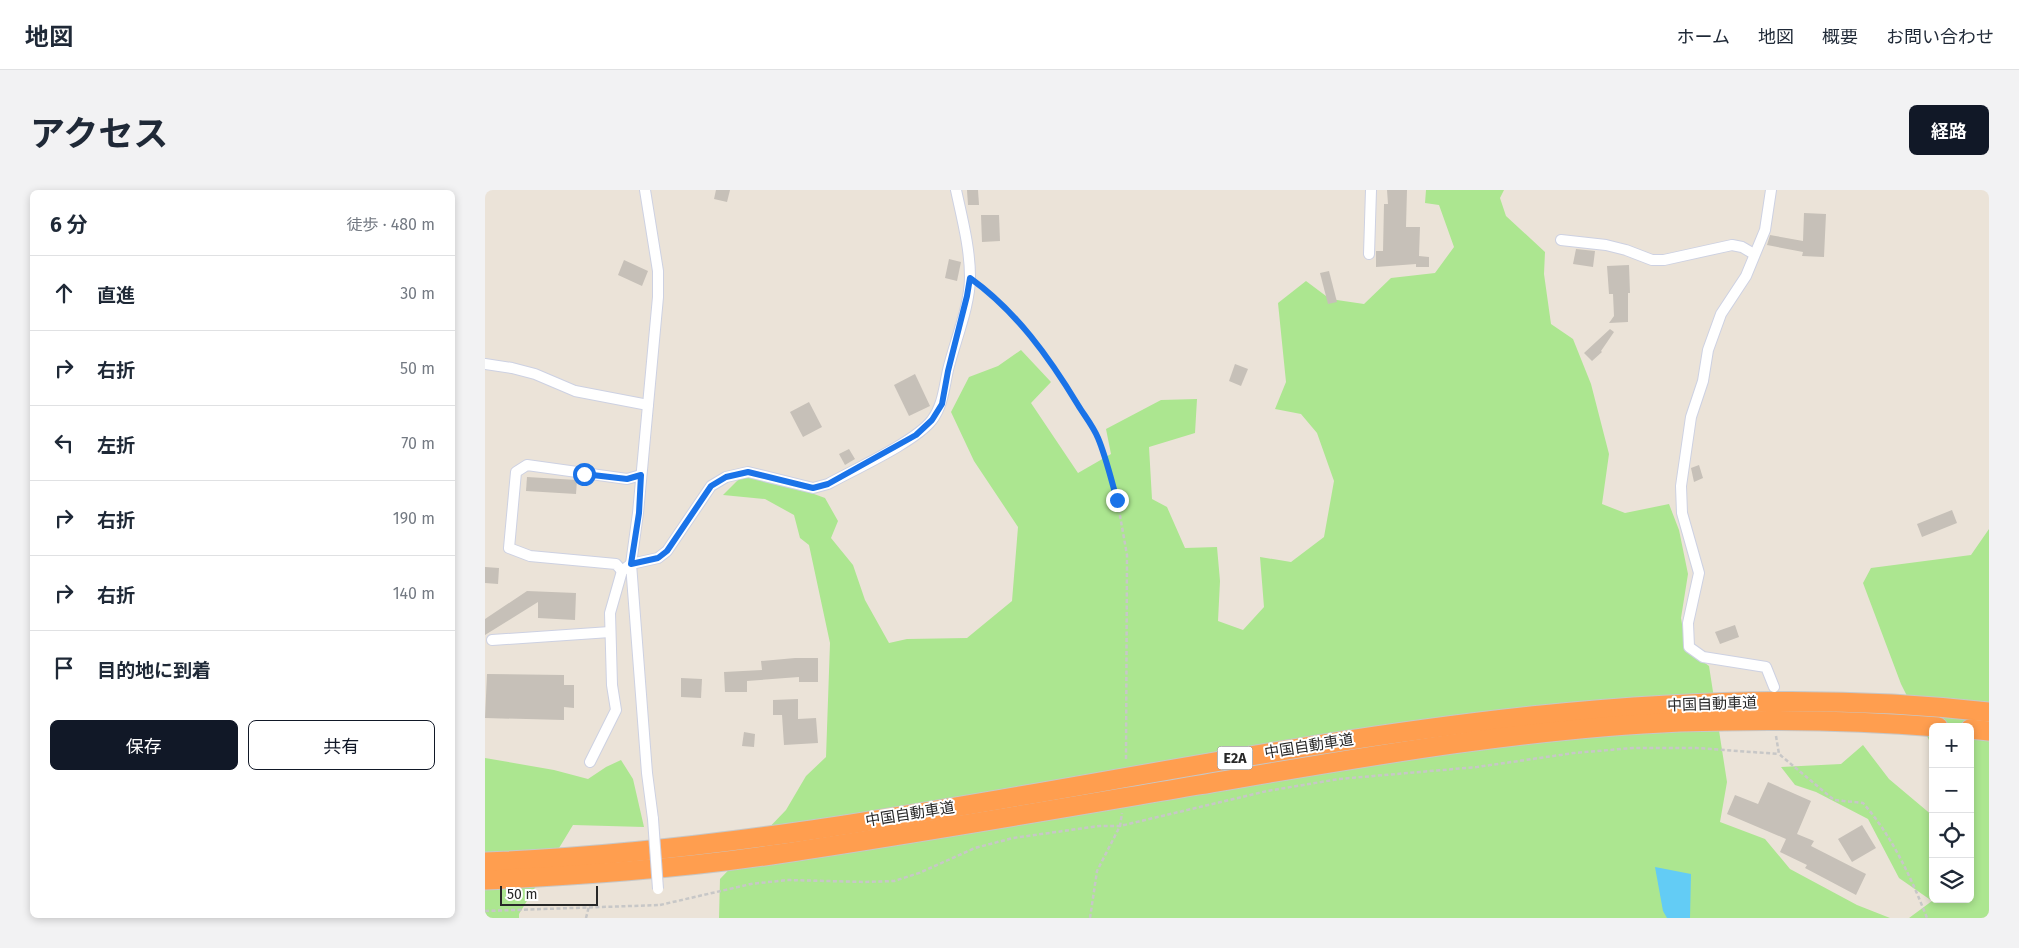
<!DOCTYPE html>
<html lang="ja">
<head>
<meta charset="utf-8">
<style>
	:root { --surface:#fff; --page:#f2f2f3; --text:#1f2937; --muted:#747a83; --line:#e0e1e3; --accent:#111827 }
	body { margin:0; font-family:"Fira Sans","Noto Sans JP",sans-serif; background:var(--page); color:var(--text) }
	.controls { position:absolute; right:15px; bottom:15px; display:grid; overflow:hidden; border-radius:8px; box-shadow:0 2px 8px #0003 }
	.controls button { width:45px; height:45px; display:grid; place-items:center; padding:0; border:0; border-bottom:1px solid var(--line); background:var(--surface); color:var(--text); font:25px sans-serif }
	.scale { position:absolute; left:15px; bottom:12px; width:98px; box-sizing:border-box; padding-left:5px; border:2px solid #282828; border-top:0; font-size:14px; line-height:18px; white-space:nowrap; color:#282828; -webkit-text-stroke:4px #fff; paint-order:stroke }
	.stop { position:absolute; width:15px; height:15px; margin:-11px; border:4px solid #1a73e8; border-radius:50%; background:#fff }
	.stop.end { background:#1a73e8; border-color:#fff; box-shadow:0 1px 5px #0008 }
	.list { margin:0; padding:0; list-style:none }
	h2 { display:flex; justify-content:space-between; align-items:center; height:65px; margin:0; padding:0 20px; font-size:21px }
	h2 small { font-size:16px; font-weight:400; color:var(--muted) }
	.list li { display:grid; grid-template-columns:32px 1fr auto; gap:15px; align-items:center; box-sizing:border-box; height:75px; padding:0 20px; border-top:1px solid var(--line) }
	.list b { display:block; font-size:19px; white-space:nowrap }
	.list em { font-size:16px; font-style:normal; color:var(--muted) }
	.actions { display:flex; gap:10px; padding:15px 20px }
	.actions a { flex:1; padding:11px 0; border:1px solid var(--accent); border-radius:8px; text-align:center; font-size:18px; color:var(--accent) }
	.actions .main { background:var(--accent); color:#fff }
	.icon { flex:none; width:28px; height:28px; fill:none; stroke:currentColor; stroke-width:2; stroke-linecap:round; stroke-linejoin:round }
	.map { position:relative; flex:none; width:1504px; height:728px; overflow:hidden; border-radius:8px }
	header { display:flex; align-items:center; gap:30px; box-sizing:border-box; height:70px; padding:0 25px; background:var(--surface); border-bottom:1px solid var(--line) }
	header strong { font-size:24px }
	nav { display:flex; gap:28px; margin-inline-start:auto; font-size:18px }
	.intro { display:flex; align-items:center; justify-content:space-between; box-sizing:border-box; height:120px; padding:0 30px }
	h1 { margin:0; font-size:35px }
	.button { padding:12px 22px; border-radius:8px; background:var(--accent); color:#fff; font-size:18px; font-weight:700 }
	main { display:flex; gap:30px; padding:0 30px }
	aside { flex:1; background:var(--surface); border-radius:8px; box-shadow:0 2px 8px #0003 }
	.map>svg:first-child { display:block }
	.green { fill:#ace690 }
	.water { fill:#63ccf5 }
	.building { fill:#c6c0b8 }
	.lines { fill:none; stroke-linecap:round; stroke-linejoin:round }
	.minor-casing { stroke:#cdd1e2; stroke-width:12 }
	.motorway-casing { stroke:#c7c7c7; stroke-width:21 }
	.path { stroke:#c7c7c7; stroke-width:2.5; stroke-dasharray:4 2.5; stroke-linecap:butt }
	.minor { stroke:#fff; stroke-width:10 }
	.motorway { stroke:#ff9e4f; stroke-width:19 }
	.minor-bridge-casing { stroke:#cdd1e2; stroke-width:12; stroke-linecap:butt }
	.minor-bridge { stroke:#fff; stroke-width:10 }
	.route { stroke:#1a73e8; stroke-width:6 }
	.labels { text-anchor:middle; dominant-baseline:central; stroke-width:4; stroke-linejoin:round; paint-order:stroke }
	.shield { fill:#fff; stroke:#686868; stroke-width:1 }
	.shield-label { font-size:14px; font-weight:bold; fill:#282828 }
	.street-label { font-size:15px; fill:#282828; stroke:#fff }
</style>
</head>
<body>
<header>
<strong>地図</strong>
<nav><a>ホーム</a><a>地図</a><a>概要</a><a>お問い合わせ</a></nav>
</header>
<div class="intro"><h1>アクセス</h1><a class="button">経路</a></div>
<main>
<aside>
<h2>6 分<small>徒歩 · 480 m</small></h2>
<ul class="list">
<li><svg class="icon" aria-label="ahead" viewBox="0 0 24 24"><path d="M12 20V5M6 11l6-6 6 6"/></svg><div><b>直進</b></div><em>30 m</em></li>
<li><svg class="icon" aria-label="right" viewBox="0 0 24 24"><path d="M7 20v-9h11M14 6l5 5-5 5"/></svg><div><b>右折</b></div><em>50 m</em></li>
<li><svg class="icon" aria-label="left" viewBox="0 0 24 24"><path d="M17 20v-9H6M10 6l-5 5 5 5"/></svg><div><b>左折</b></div><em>70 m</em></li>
<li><svg class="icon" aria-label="right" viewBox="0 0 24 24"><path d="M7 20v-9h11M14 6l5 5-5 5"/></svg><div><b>右折</b></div><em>190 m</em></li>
<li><svg class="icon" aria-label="right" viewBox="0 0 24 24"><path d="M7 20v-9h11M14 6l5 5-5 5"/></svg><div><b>右折</b></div><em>140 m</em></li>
<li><svg class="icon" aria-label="arrive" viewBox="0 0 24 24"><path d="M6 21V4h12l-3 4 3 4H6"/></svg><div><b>目的地に到着</b></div></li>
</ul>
<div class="actions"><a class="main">保存</a><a>共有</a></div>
</aside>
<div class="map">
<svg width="1504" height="728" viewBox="0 0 1504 728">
	<rect width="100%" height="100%" fill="#ebe3d8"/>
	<g class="green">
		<path d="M941,0H1019L1015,8L1021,26L1060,62L1059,84L1066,134L1088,149L1106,194L1124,264L1117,314L1140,323L1184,314L1194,340L1203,384L1196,428L1201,459L1224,476L1242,592L1235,632L1280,649L1305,679L1372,715L1405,728H234L235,689L301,620L321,586L341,567L345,453L324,355L315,348L309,325L280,309L238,305L256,287L285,288L340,308L353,331L346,348L368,375L380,410L404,453L422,449L482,448L527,411L533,337L489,271L466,222L484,187L513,176L536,160L566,192L546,213L593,283L626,264L621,239L676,210L712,209L710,243L664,257L667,309L682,317L700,358L732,357L735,391L733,431L758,440L779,417L775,367L806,372L839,347L849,291L832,243L816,224L790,219L801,192L793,113L821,91L845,109L879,114L906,88L950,83L969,57L954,15L940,13Z"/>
		<path d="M1504,339V728H1424L1447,711L1414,688L1383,629L1331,602L1310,595L1296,577L1356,574L1378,555L1404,589L1448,626V709H1485V537H1448V558L1416,494L1378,393L1386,378L1486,365Z"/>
		<path d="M0,568L69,580L103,589L121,577L136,570L148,589L159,637L88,635L34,724V728H0Z"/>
	</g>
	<path class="water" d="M1170,677L1206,684L1205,728H1182L1178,721Z"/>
	<g class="building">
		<path d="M231,0H245L242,12L229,9Z"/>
		<path d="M482,0H493L494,15H483Z"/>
		<path d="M902,0H922L921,37H935L934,66L944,67V77H931V74L891,77V61H898L899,14H903Z"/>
		<path d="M1319,23L1341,24L1339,67L1317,66L1318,62L1282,55L1285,45L1318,51Z"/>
		<path d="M496,25H514L515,51L497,52Z"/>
		<path d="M1091,59L1110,61L1108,77L1088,74Z"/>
		<path d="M464,69L476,72L472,91L460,88Z"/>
		<path d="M139,70L163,81L157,96L133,85Z"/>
		<path d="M1144,75L1145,103H1143V132L1124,133L1129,126L1128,104H1124L1122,76Z"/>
		<path d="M844,81L852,112L843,114L835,83Z"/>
		<path d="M1125,139L1129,142L1116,161L1117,162L1107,171L1099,163Z"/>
		<path d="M750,174L763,179L756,196L744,191Z"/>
		<path d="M430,184L445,216L424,226L409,195Z"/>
		<path d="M324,212L337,237L318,247L305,222Z"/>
		<path d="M364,259L370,269L360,275L354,264Z"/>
		<path d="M1214,275L1218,288L1209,292L1206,278Z"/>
		<path d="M42,287L92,290L91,304L41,301Z"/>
		<path d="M1467,320L1472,333L1437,347L1432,334Z"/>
		<path d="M0,377L14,378L13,394L0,393Z"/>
		<path d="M42,401L91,403L90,430L53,428V412L0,445V429Z"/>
		<path d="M1250,435L1254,447L1235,454L1230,442Z"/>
		<path d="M310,468H333V492H314V487L262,491V502H240L239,482L277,480L276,471Z"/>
		<path d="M2,484L79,485V495H89V518L79,517V530L0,528Z"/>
		<path d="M196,488L217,489L216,508L196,507Z"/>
		<path d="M313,509V529L331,528L333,553L299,555L297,525H288V510Z"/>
		<path d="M259,542L270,544L269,557L257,556Z"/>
		<path d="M1283,592L1326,611L1312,644L1329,651L1326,656L1381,684L1371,705L1320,678L1322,675L1295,662L1301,649L1242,624L1250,605L1273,614Z"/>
		<path d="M1377,635L1391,658L1367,672L1353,649Z"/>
	</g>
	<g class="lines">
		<g class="minor-casing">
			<g id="minor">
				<path d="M160,0L173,81V107L153,323L146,374L162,583L168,629"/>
				<path d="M1286,0L1280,40L1261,86L1236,124L1223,160L1218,191L1206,227L1196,296L1197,323L1214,383L1203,433L1204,457L1218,467L1281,477L1289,497"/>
				<path d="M1076,50L1121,55L1141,60L1167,70H1179L1247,55L1257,57L1269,64"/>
				<path d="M884,64L886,0"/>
				<path d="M0,174L27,178L50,184L90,201L163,215"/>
				<path d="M137,381L131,374L45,366L24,358L31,282L42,275L142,289L156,285"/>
				<path d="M7,450L125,442"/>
				<path d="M105,572L131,520L127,495L125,423L137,381L146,374L173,368L182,361L226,296L241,287L263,282L328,298L343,294C370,279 430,252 447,230C458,215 459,198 463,180C470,151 485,116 485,87C485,58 477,28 471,0"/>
			</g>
		</g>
		<g class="motorway-casing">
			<g id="motorway">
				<path d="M1485,539L1504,541"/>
				<path d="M0,672C504,653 996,465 1504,522"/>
				<path d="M0,690C95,685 191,679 286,665C429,644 572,619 714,595C873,568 1034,539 1195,532C1281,529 1367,530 1453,537"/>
			</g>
		</g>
		<g class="path">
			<path d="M496,96L529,127L561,165L579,191L612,247L632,309L642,365L641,569"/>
			<path d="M1291,546L1294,564L1349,610L1378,613C1407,646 1426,687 1442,728"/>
			<path d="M175,715L266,694L302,690L380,692L409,691L434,683L490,658L528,648L614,636H635L782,601L854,589L992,577L1089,563L1148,558H1212L1294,564"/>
			<path d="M0,721L175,715"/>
			<path d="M101,728L104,716"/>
			<path d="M605,728L612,681L635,636L637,623"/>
		</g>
		<use href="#minor" class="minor"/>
		<use href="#motorway" class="motorway"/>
		<g class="minor-bridge-casing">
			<path id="minor-bridge" d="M168,629L173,699"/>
		</g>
		<use href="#minor-bridge" class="minor-bridge"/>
	</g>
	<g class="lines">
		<path class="route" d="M99,284L142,289L156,285L154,323L146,374L173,368L182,361L226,296L241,287L263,282L328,298L343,294L431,245L447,230L457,214L463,181L482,106L485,88C531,121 564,167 593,215C599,225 608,236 613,248C621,267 626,289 632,310"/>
	</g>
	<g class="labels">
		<rect class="shield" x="732.5" y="556.5" width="35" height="23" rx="4"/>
		<g class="shield-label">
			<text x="750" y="568">E2A</text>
		</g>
		<g class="street-label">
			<text transform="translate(1227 514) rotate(-2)">中国自動車道</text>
			<text transform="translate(824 556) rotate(-9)">中国自動車道</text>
			<text transform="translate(425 624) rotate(-9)">中国自動車道</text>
		</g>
	</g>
</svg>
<div class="controls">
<button>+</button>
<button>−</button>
<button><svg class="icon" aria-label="locate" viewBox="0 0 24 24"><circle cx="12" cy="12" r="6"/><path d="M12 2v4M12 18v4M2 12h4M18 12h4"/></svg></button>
<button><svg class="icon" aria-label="layers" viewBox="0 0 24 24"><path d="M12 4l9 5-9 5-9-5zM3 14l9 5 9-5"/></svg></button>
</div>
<div class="scale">50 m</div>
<div class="stop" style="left:99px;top:284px"></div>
<div class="stop end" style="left:632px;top:310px"></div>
</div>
</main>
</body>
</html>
